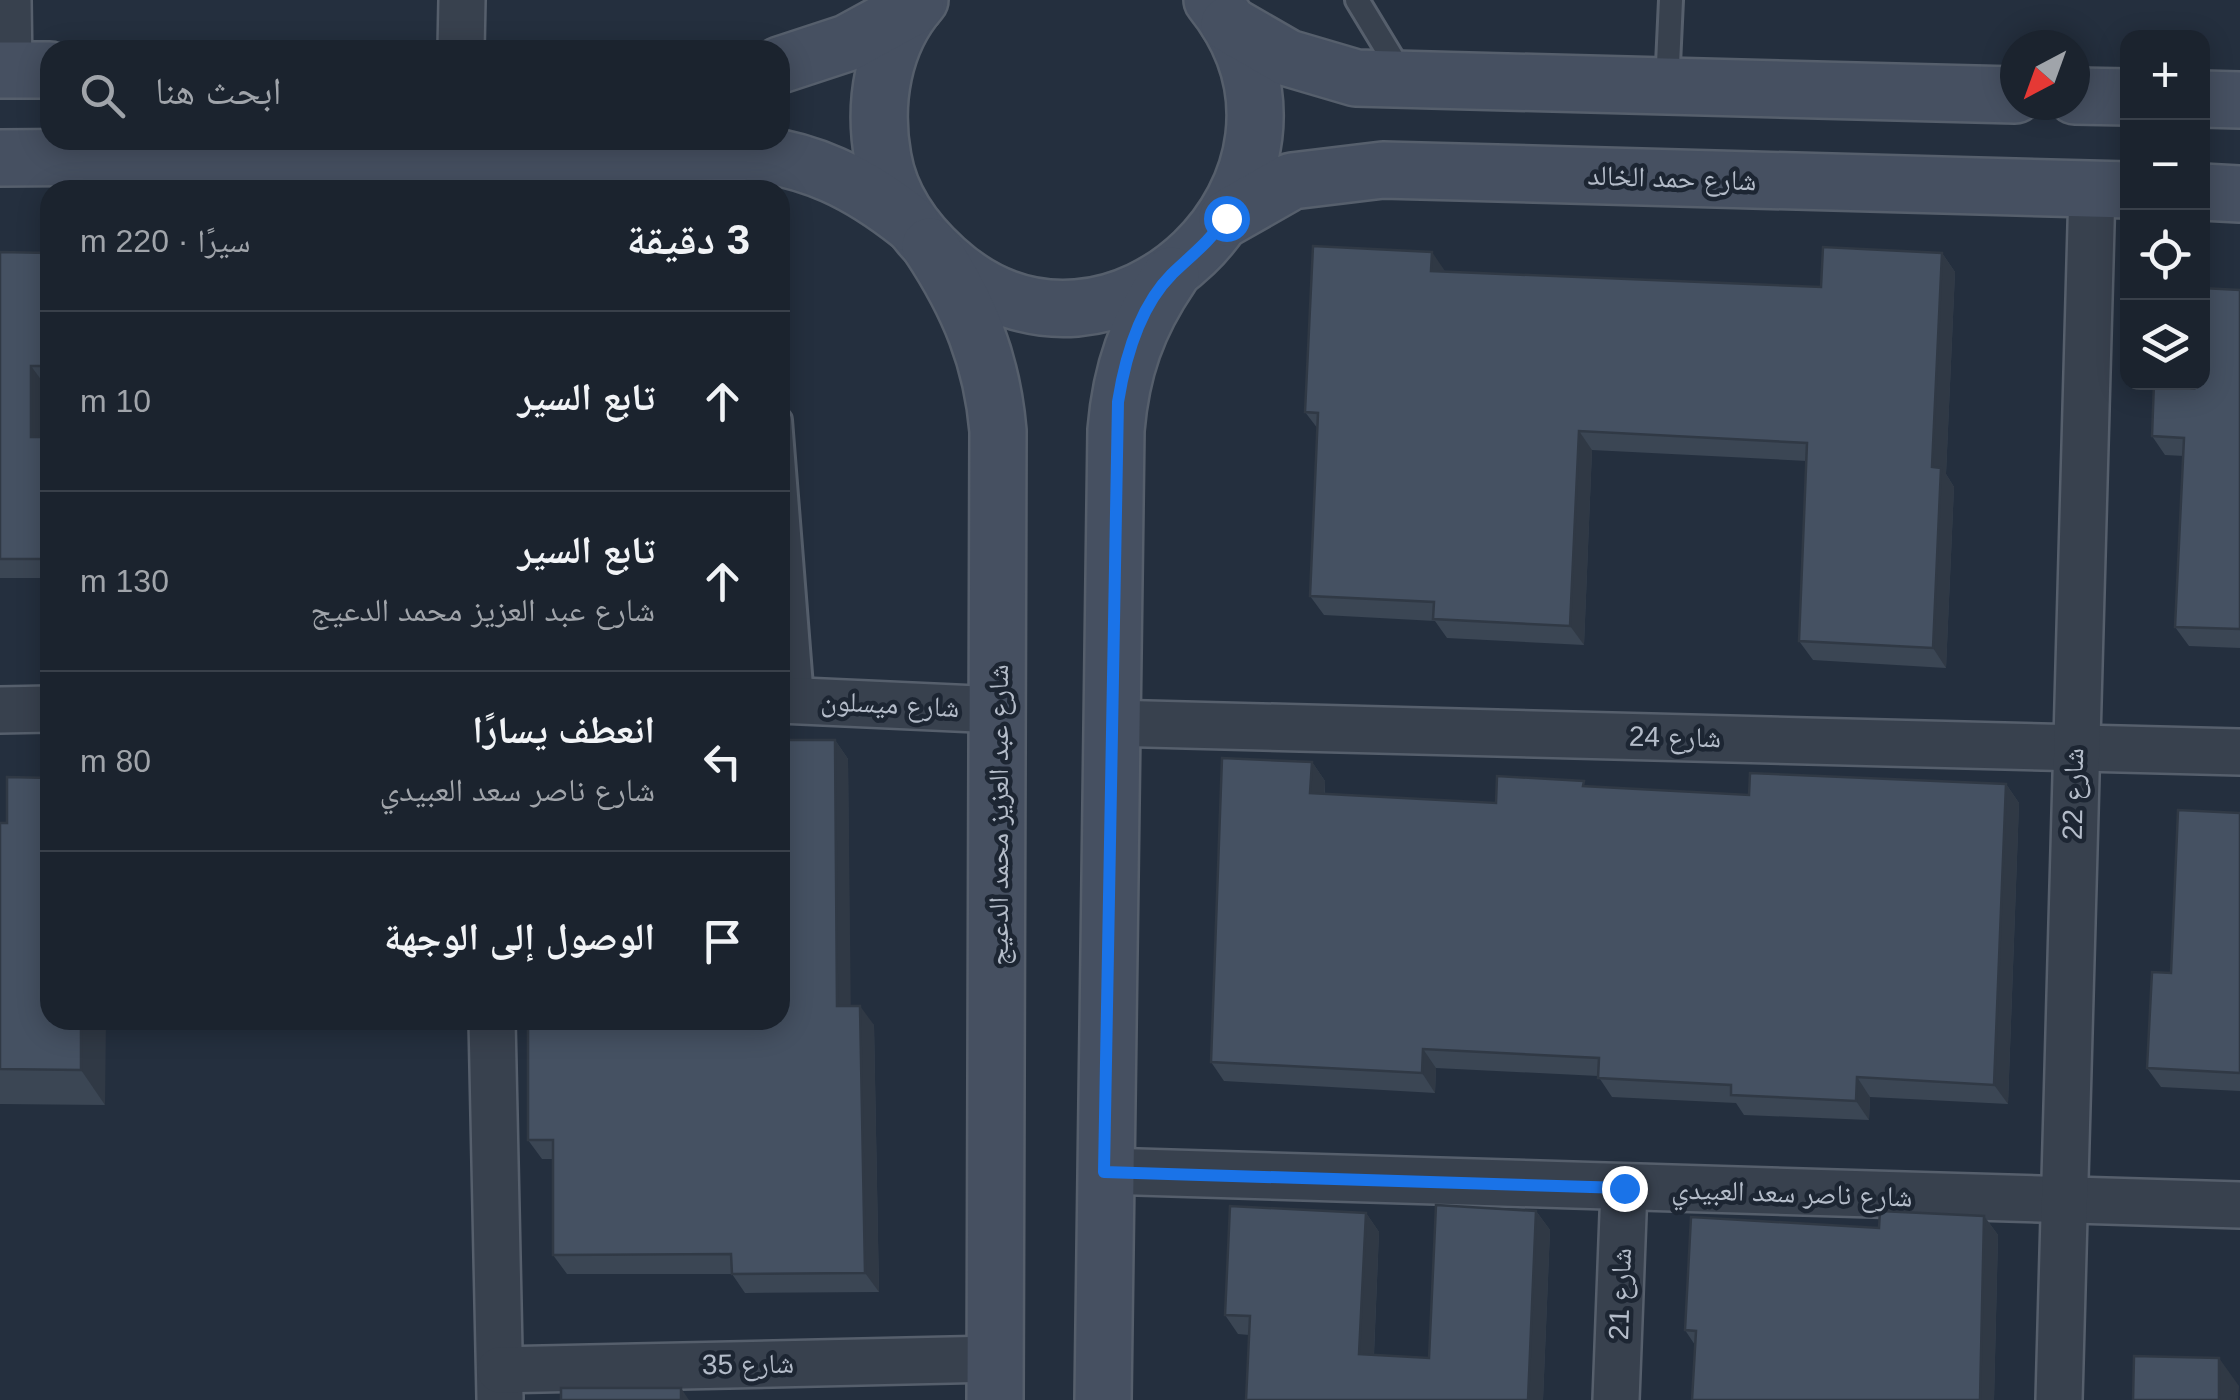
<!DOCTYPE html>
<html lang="ar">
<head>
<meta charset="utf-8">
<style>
	:root { --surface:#1b232e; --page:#242b36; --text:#f1f3f6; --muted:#a0a4aa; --line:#39404a }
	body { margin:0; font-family:Arial,"Noto Naskh Arabic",sans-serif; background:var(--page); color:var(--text); direction:rtl }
	.controls { position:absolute; right:30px; top:30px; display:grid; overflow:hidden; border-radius:20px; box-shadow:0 5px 25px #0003 }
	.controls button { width:90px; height:90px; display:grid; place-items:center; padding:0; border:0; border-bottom:2px solid var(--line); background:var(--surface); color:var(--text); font:50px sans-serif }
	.compass { position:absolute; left:2000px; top:30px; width:90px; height:90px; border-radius:50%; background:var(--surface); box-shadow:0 5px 25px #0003; rotate:221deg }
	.stop { position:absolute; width:30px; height:30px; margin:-22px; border:8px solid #1a73e8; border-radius:50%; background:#fff }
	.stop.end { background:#1a73e8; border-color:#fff; box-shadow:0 2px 10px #0008 }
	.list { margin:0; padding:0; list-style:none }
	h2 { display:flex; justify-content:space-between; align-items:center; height:130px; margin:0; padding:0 40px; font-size:42px }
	h2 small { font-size:32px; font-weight:400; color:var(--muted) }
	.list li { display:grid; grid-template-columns:65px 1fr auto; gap:30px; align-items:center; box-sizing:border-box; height:180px; padding:0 40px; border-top:2px solid var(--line) }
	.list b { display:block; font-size:38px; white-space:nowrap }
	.list p { margin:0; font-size:32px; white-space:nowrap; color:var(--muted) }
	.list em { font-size:32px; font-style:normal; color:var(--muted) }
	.icon { flex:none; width:55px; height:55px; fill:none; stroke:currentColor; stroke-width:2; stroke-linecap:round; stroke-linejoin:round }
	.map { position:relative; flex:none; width:2240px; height:1400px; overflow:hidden; direction:ltr }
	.search { position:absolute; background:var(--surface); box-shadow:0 5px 25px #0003; left:40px; top:40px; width:750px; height:110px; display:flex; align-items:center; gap:25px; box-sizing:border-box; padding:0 35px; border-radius:30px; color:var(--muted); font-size:38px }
	.panel { position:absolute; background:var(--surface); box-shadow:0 5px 25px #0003; left:40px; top:180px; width:750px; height:850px; border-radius:30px; direction:rtl }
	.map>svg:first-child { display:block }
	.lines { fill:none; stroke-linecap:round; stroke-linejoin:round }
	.lane-casing { stroke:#565f6c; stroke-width:28 }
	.street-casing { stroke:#565f6c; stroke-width:50 }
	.secondary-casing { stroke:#565f6c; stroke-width:60 }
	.lane { stroke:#38414e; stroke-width:22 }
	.street { stroke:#38414e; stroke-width:45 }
	.secondary { stroke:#465061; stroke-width:55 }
	.wall { fill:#3b4654 }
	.shaded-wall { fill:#303945 }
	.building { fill:#455162; stroke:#303945; stroke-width:2.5 }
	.route { stroke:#1a73e8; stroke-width:12 }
	.labels { text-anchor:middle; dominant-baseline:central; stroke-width:9; stroke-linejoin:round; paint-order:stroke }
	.street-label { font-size:28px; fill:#b4bcc9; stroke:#1d2633 }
</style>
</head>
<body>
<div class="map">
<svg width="2240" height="1400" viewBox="0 0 2240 1400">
	<rect width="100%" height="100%" fill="#242f3e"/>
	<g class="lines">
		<g class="lane-casing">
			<g id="lane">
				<path d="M1357,0L1403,76"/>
				<path d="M1667,86L1671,0"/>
				<path d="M780,420L802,699"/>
			</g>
		</g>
		<g class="street-casing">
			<g id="street">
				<path d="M8,0L9,70"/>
				<path d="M461,50L462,0"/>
				<path d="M780,700L999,710"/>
				<path d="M0,710L50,709"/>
				<path d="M1109,723L2240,752"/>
				<path d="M492,1020L500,1398"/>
				<path d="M1104,1171L2240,1205"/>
				<path d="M500,1370L995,1359"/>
				<path d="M1616,1400L1624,1188"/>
				<path d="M2059,1400L2092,189"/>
			</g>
		</g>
		<g class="secondary-casing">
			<g id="secondary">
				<path d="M920,0C882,43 873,104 883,158C890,199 915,233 945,260C1110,411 1355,177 1212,0"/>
				<path d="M1229,24L1288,58L1356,78L2015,95"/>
				<path d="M780,65L847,43L915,6"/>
				<path d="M0,70H50"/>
				<path d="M2075,96L2128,97"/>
				<path d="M2202,99L2240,100"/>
				<path d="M0,158L744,152C811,159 858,182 911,224"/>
				<path d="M2202,192L2240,194"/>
				<path d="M1227,218L1292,181L1383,170L2128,190"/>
				<path d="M930,246C969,305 992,360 998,431L995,1400"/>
				<path d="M1103,1400L1116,430C1121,370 1137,325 1171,275"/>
			</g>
		</g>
		<use href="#lane" class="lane"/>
		<use href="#street" class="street"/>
		<use href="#secondary" class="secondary"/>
	</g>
	<g class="wall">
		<path d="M0,252L50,253V385H45L44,437H50V578H0Z"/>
		<path d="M1942,253L1955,272L1946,474L1954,487L1946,668L1813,660L1799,641L1807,461L1592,450L1584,645L1447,638L1435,621L1324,615L1310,596L1318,429L1305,412L1445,272L1821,287Z"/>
		<path d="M2240,290V648L2189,646L2175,627L2184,456L2165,455L2152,436Z"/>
		<path d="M835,740L848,759L850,1006L874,1025L879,1292L745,1293L732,1274H567L553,1255V1159H542L528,1140Z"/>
		<path d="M1312,762L1325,781V794L1496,803L1587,786L1749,795L2006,784L2019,803L2008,1104L1870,1097L1869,1120L1744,1115L1736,1103L1612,1097L1598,1076L1436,1068L1435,1093L1224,1081L1211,1062Z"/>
		<path d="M2240,813V1091L2161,1087L2147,1068L2171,973Z"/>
		<path d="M0,823L105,1105L0,1104Z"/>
		<path d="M1536,1211L1550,1230L1543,1400H1246L1249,1335L1238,1334L1225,1315L1366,1213L1379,1232L1374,1355L1429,1358Z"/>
		<path d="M1984,1216L1998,1235L1994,1400H1692L1695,1345L1685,1330L1879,1228Z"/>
	</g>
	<g class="shaded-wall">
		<path d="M1432,252L1445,271H1431Z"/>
		<path d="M1942,253L1955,272L1946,474L1954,487L1946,668L1933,648L1932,467Z"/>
		<path d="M31,366L45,385L44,456L31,437Z"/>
		<path d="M1579,431L1592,450L1584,645L1570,626Z"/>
		<path d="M835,740L848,759L851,1025L837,1006Z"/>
		<path d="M1312,762L1325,781L1324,812L1310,793Z"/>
		<path d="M2006,784L2019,803L2008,1104L1994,1085Z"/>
		<path d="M860,1006L874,1025L879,1292L865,1273Z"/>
		<path d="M81,1020H106L105,1105L81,1070Z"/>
		<path d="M1423,1049L1436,1068L1435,1093L1422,1073Z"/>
		<path d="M1857,1077L1870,1097L1869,1120L1856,1101Z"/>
		<path d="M1536,1211L1550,1230L1543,1400H1528Z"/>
		<path d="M1366,1213L1379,1232L1373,1373L1359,1354Z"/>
		<path d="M1984,1216L1998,1235L1994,1400H1980Z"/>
		<path d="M2219,1358L2239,1386L2238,1400H2219Z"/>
		<path d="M681,1388L689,1400H681Z"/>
	</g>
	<g class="building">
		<path d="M1313,246L1432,252L1431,271L1821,287L1823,247L1942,253L1932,467L1941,468L1933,648L1799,641L1807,443L1579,431L1570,626L1433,619L1434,602L1310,596L1318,413L1305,412Z"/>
		<path d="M0,252L50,253V366H31V437H50V559H0Z"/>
		<path d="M2202,288L2240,290V629L2175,627L2184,438L2152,436L2154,382H2202Z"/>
		<path d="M780,740H835L837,1006H860L865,1273L732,1274L731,1254L553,1255V1140H528V1020H780Z"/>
		<path d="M1222,758L1312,762L1310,793L1496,803L1497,776L1584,781L1583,786L1749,795L1750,773L2006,784L1994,1085L1857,1077L1856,1101L1731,1095V1085L1598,1078L1599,1058L1423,1049L1422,1073L1211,1062Z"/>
		<path d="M7,777L50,778V1020H81V1070L0,1069V823H7Z"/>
		<path d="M2178,810L2240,813V1073L2147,1068L2152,972L2171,973Z"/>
		<path d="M1436,1205L1536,1211L1528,1400H1246L1250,1316L1225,1315L1230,1206L1366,1213L1359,1354L1429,1358Z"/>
		<path d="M1880,1211L1984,1216L1980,1400H1692L1696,1331L1685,1330L1691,1217L1879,1228Z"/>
		<path d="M2134,1356L2219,1358V1400H2133Z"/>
		<rect x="561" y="1388" width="120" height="12"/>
	</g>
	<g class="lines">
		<path class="route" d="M1226,218C1210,241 1192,255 1172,274C1140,306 1125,358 1118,402L1104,1172L1624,1188"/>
	</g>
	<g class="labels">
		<g class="street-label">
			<text transform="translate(1672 178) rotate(2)">شارع حمد الخالد</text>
			<text transform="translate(890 704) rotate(3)">شارع ميسلون</text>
			<text transform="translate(1675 737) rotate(1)">شارع 24</text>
			<text transform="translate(2073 794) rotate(-89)">شارع 22</text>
			<text transform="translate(998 815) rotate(-90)">شارع عبد العزيز محمد الدعيج</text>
			<text transform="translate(1792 1193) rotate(2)">شارع ناصر سعد العبيدي</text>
			<text transform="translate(1620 1294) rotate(-88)">شارع 21</text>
			<text transform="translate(748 1364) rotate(-1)">شارع 35</text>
		</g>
	</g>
</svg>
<div class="controls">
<button>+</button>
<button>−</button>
<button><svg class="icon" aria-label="locate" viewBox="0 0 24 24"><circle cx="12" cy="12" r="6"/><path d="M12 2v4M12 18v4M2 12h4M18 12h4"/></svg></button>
<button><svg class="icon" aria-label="layers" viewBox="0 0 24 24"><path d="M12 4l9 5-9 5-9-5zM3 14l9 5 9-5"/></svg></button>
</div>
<svg class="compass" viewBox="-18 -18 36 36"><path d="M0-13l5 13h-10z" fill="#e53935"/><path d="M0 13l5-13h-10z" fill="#a0a4aa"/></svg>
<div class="stop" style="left:1226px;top:218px"></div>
<div class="stop end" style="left:1624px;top:1188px"></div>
<div class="search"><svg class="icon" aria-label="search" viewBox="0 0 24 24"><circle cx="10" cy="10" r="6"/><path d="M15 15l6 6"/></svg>ابحث هنا</div>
<section class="panel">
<h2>3 دقيقة<small>سيرًا · 220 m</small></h2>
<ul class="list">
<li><svg class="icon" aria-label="ahead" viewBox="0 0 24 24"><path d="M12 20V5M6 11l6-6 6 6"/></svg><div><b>تابع السير</b></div><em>10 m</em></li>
<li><svg class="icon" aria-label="ahead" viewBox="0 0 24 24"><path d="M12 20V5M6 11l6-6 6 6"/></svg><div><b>تابع السير</b><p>شارع عبد العزيز محمد الدعيج</p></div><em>130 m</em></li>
<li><svg class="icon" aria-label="left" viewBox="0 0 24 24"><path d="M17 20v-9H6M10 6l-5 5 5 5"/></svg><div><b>انعطف يسارًا</b><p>شارع ناصر سعد العبيدي</p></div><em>80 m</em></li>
<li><svg class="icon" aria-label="arrive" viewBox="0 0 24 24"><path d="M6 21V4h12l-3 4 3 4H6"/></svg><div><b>الوصول إلى الوجهة</b></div></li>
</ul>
</section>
</div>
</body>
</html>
